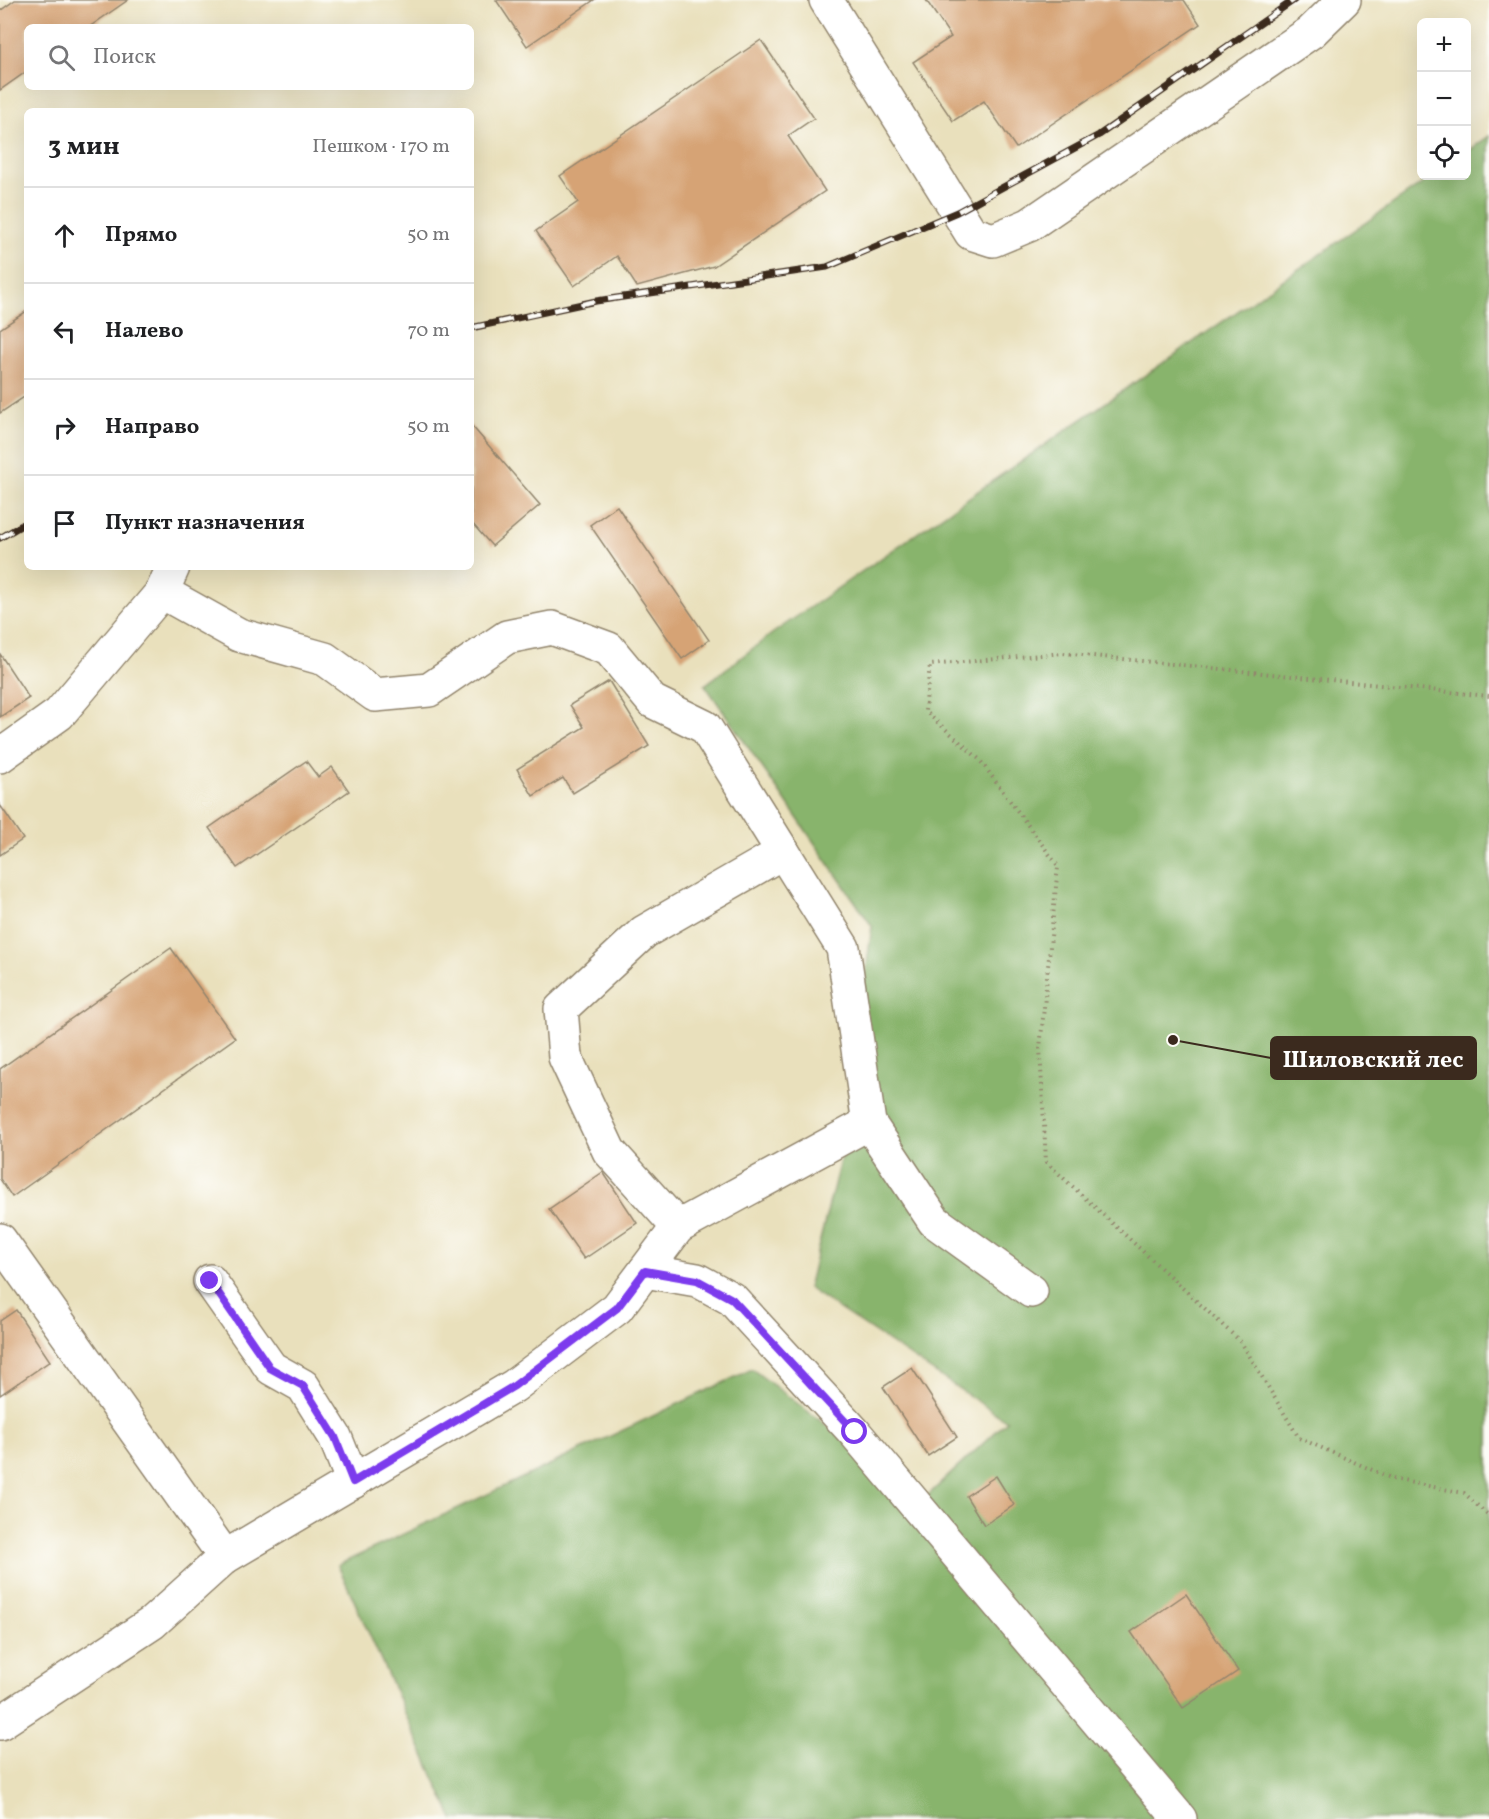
<!DOCTYPE html>
<html lang="ru">
<head>
<meta charset="utf-8">
<style>
	:root { --surface:#fff; --page:#f6f6f6; --text:#202124; --muted:#757577; --line:#e0e0e0 }
	body { margin:0; font-family:Vollkorn,serif; background:var(--page); color:var(--text) }
	.controls { position:absolute; right:18px; top:18px; display:grid; overflow:hidden; border-radius:9px; box-shadow:0 6px 24px #0002 }
	.controls button { width:54px; height:54px; display:grid; place-items:center; padding:0; border:0; border-bottom:2px solid var(--line); background:var(--surface); color:var(--text); font:30px sans-serif }
	.stop { position:absolute; width:18px; height:18px; margin:-14px; border:4px solid #7c3aed; border-radius:50%; background:#fff }
	.stop.end { background:#7c3aed; border-color:#fff; box-shadow:0 2px 6px #0008 }
	.list { margin:0; padding:0; list-style:none }
	h2 { display:flex; justify-content:space-between; align-items:center; height:78px; margin:0; padding:0 24px; font-size:26px }
	h2 small { font-size:20px; font-weight:400; color:var(--muted) }
	.list li { display:grid; grid-template-columns:39px 1fr auto; gap:18px; align-items:center; box-sizing:border-box; height:96px; padding:0 24px; border-top:2px solid var(--line) }
	.list b { display:block; font-size:22px; white-space:nowrap }
	.list em { font-size:20px; font-style:normal; color:var(--muted) }
	.icon { flex:none; width:33px; height:33px; fill:none; stroke:currentColor; stroke-width:2; stroke-linecap:round; stroke-linejoin:round }
	.map { position:relative; flex:none; width:1489px; height:1819px; overflow:hidden }
	.search { position:absolute; background:var(--surface); box-shadow:0 6px 24px #0002; left:24px; top:24px; width:450px; height:66px; display:flex; align-items:center; gap:15px; box-sizing:border-box; padding:0 21px; border-radius:9px; color:var(--muted); font-size:22px }
	.panel { position:absolute; background:var(--surface); box-shadow:0 6px 24px #0002; left:24px; top:108px; width:450px; height:462px; border-radius:9px }
	.map>svg:first-child { display:block }
	.forest { fill:#88b46c; stroke:#626f45; stroke-width:1.5 }
	.building { fill:#d6a374 }
	.lines { fill:none; stroke-linecap:round; stroke-linejoin:round }
	.minor-casing { stroke:#92856d; stroke-width:36 }
	.path { stroke:#92856d; stroke-width:4; stroke-dasharray:1.5 4.5; stroke-linecap:butt }
	.minor { stroke:#fff; stroke-width:33 }
	.rail-casing { stroke:#3b2a1e; stroke-width:7 }
	.rail { stroke:#fdfcf7; stroke-width:4.5; stroke-dasharray:14; stroke-linecap:butt }
	.route { stroke:#7c3aed; stroke-width:8 }
	.leader { fill:none; stroke:#3b2a1e; stroke-width:2 }
	.callout-dot { fill:#3b2a1e; stroke:#fdfcf7; stroke-width:2 }
	.callout { fill:#3b2a1e; stroke:#3b2a1e; stroke-width:2 }
	.callout-label { font-size:24px; text-anchor:middle; font-weight:bold; fill:#fff }
</style>
</head>
<body>
<div class="map">
<svg width="1489" height="1819" viewBox="0 0 1489 1819">
	<rect width="100%" height="100%" fill="#fdfcf7"/>
	<filter id="ink" filterUnits="userSpaceOnUse"><feTurbulence type="fractalNoise" baseFrequency=".0167" numOctaves="2"/><feDisplacementMap in="SourceGraphic" scale="12" xChannelSelector="R" yChannelSelector="G"/><feConvolveMatrix kernelMatrix="1 2 1 2 8 2 1 2 1" color-interpolation-filters="sRGB"/></filter>
	<filter id="wash" filterUnits="userSpaceOnUse"><feTurbulence type="fractalNoise" baseFrequency=".008" numOctaves="4" result="noise"/><feDisplacementMap in="SourceGraphic" scale="24" xChannelSelector="R" yChannelSelector="G"/><feGaussianBlur stdDeviation="1.35" result="paint"/><feColorMatrix in="noise" values="0 0 0 0 0 0 0 0 0 0 0 0 0 0 0 0 0 1.4 0 .05"/><feComposite in="paint" operator="in"/></filter>
	<g filter="url(#wash)">
		<rect width="100%" height="100%" fill="#e9e0bc"/>
		<path class="forest" d="M1489,136V1819H453L338,1565L752,1369L924,1499L1007,1421L808,1288L842,1153L872,926L705,685L773,633L1433,176H1466L1467,152Z"/>
		<g id="blocks">
			<g class="building">
				<path d="M15,0H128L89,27H27V71L0,90V11Z"/>
				<path d="M496,0H594L527,46Z"/>
				<path d="M926,0H1184L1200,24L1016,148L984,101L953,121L913,62L951,37Z"/>
				<path d="M761,40L814,118L788,136L825,191L714,266L637,287L617,256L574,286L536,231L578,202L560,176Z"/>
				<path d="M27,311V395L0,413V329Z"/>
				<path d="M471,425L540,505L492,546L471,522Z"/>
				<path d="M617,506L709,640L682,659L590,525Z"/>
				<path d="M0,654L29,698L0,717Z"/>
				<path d="M609,681L649,746L573,793L563,778L533,796L517,769L584,727L570,705Z"/>
				<path d="M306,761L318,777L332,767L349,791L237,868L209,828Z"/>
				<path d="M0,805L23,839L0,855Z"/>
				<path d="M171,948L235,1038L12,1197L0,1179V1069Z"/>
				<path d="M603,1172L637,1223L584,1259L549,1209Z"/>
				<path d="M16,1310L50,1361L0,1395V1321Z"/>
				<path d="M912,1368L957,1437L928,1456L883,1387Z"/>
				<path d="M996,1476L1014,1505L984,1525L966,1496Z"/>
				<path d="M1186,1594L1238,1671L1183,1708L1131,1632Z"/>
			</g>
		</g>
	</g>
	<g filter="url(#ink)">
		<use href="#blocks" fill-opacity="0" stroke="#92856d" stroke-width="1.5"/>
		<g class="lines">
			<g class="minor-casing">
				<g id="minor">
					<path d="M826,0L971,233L993,240L1029,225L1311,32L1344,0"/>
					<path d="M162,592L239,635L325,659L375,695L429,690L507,637L552,628L609,649L652,701L705,727L843,948L869,1123L934,1221L1031,1291"/>
					<path d="M0,756L59,714L162,592L173,567"/>
					<path d="M678,1227L609,1151L565,1057L561,1009L644,932L783,852"/>
					<path d="M0,1240L225,1557"/>
					<path d="M645,1271L697,1280L732,1299L855,1433L1180,1819"/>
					<path d="M210,1281L271,1368L303,1386L335,1437L353,1482"/>
					<path d="M0,1723L152,1623L225,1557L514,1386L617,1308L678,1227L869,1123"/>
				</g>
			</g>
			<path class="path" d="M1489,696L1063,653L930,665L925,711L979,759L1058,866L1040,1048L1046,1162L1241,1342L1299,1438L1393,1479L1464,1493L1489,1516"/>
			<use href="#minor" class="minor"/>
			<g class="rail-casing">
				<g id="rail">
					<path d="M471,328L596,301L827,267L957,212L1099,135L1294,0"/>
					<path d="M0,538L27,522"/>
				</g>
			</g>
			<use href="#rail" class="rail"/>
		</g>
	</g>
	<g class="lines" filter="url(#ink)">
		<path class="route" d="M210,1281L270,1368L303,1386L335,1437L353,1482L514,1386L617,1308L645,1271L697,1280L732,1299L855,1432"/>
	</g>
	<path class="leader" d="M1173 1040L1271 1058"/>
	<circle class="callout-dot" cx="1173" cy="1040" r="6"/>
	<rect class="callout" x="1271" y="1037" width="205" height="42" rx="6"/>
	<g class="callout-label">
		<text x="1373" y="1067">Шиловский лес</text>
	</g>
</svg>
<div class="controls">
<button>+</button>
<button>−</button>
<button><svg class="icon" aria-label="locate" viewBox="0 0 24 24"><circle cx="12" cy="12" r="6"/><path d="M12 2v4M12 18v4M2 12h4M18 12h4"/></svg></button>
</div>
<div class="stop" style="left:855px;top:1432px"></div>
<div class="stop end" style="left:210px;top:1281px"></div>
<div class="search"><svg class="icon" aria-label="search" viewBox="0 0 24 24"><circle cx="10" cy="10" r="6"/><path d="M15 15l6 6"/></svg>Поиск</div>
<section class="panel">
<h2>3 мин<small>Пешком · 170 m</small></h2>
<ul class="list">
<li><svg class="icon" aria-label="ahead" viewBox="0 0 24 24"><path d="M12 20V5M6 11l6-6 6 6"/></svg><div><b>Прямо</b></div><em>50 m</em></li>
<li><svg class="icon" aria-label="left" viewBox="0 0 24 24"><path d="M17 20v-9H6M10 6l-5 5 5 5"/></svg><div><b>Налево</b></div><em>70 m</em></li>
<li><svg class="icon" aria-label="right" viewBox="0 0 24 24"><path d="M7 20v-9h11M14 6l5 5-5 5"/></svg><div><b>Направо</b></div><em>50 m</em></li>
<li><svg class="icon" aria-label="arrive" viewBox="0 0 24 24"><path d="M6 21V4h12l-3 4 3 4H6"/></svg><div><b>Пункт назначения</b></div></li>
</ul>
</section>
</div>
</body>
</html>
